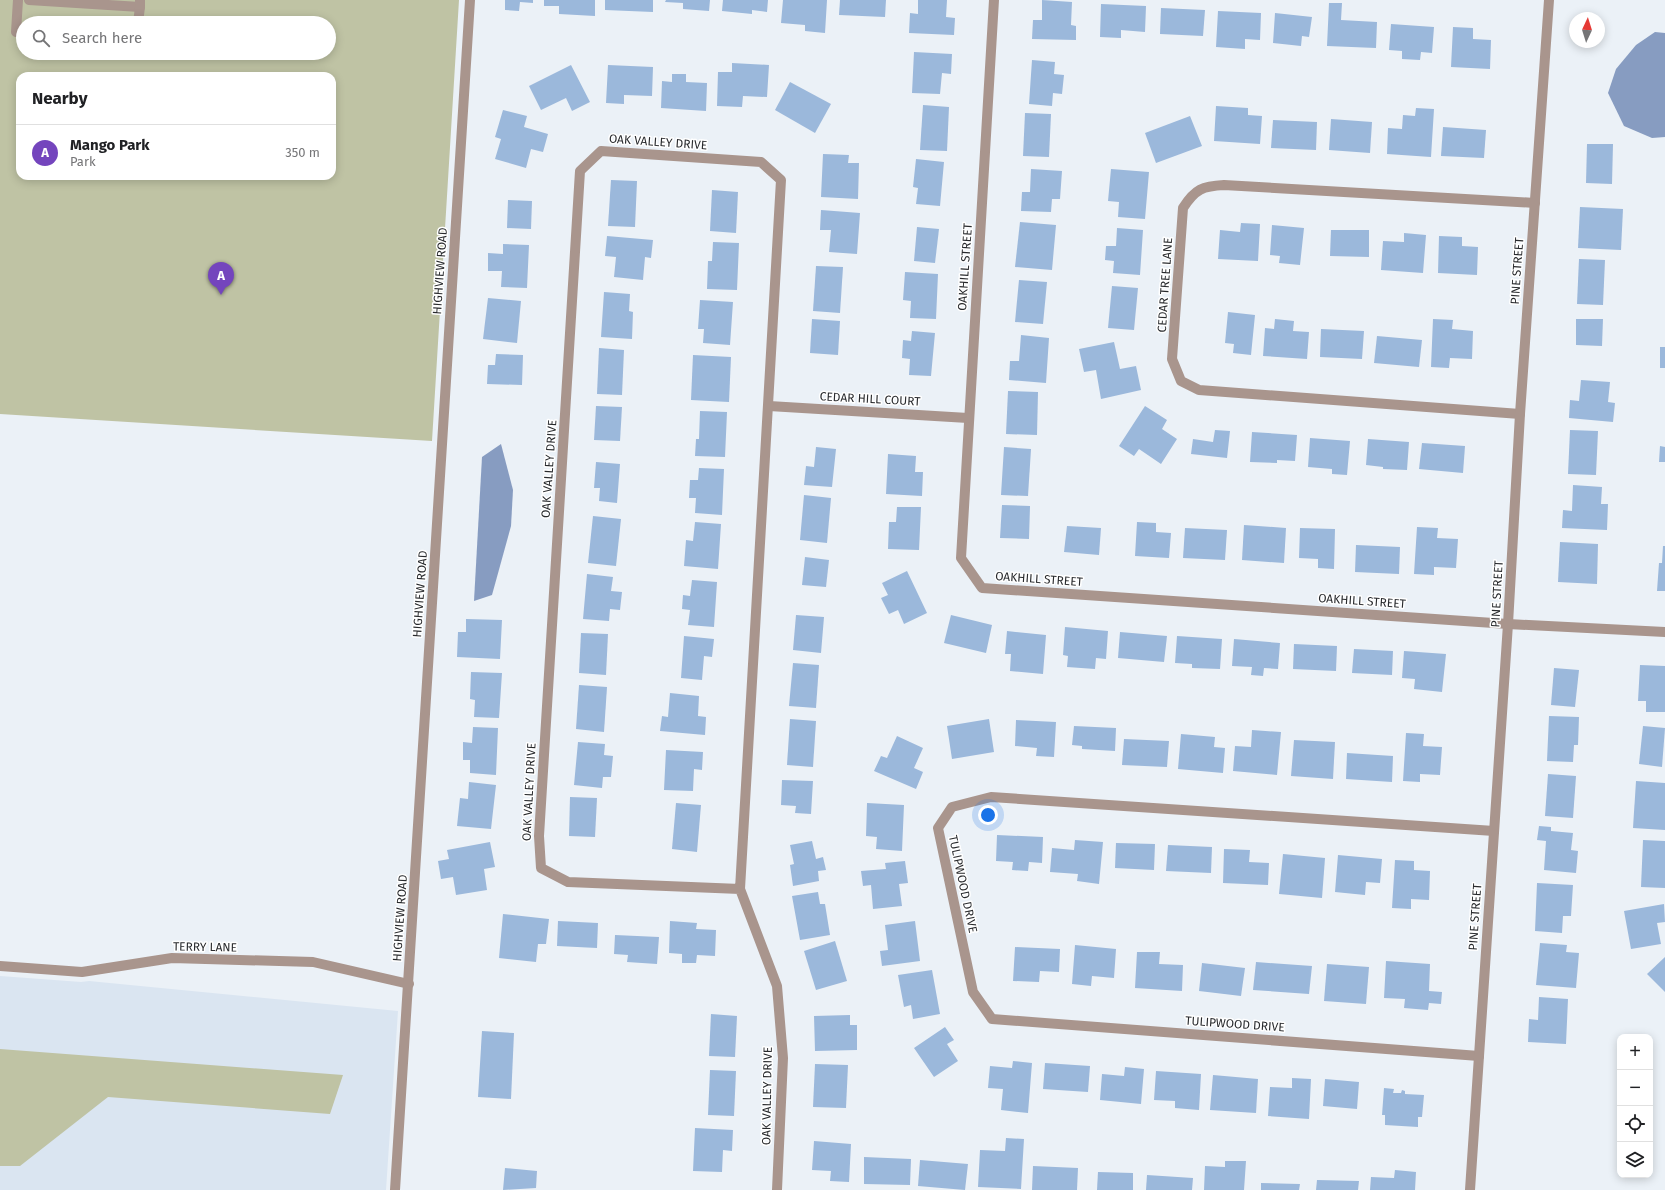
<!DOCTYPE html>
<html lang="en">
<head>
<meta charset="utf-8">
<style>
	:root { --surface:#fff; --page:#f2f2f2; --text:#202124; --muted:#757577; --line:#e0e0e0; --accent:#7445bd }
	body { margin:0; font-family:"Fira Sans",sans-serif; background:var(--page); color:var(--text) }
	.controls { position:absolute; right:12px; bottom:12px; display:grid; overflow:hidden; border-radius:8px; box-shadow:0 2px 10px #0003 }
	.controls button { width:36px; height:36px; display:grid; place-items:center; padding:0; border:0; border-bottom:1px solid var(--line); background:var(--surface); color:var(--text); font:20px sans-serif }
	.compass { position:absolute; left:1569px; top:12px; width:36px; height:36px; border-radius:50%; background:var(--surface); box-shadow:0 2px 10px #0003; rotate:4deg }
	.you { position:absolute; left:988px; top:815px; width:14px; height:14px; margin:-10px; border:3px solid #fff; border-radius:50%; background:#1a73e8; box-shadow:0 0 0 6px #1a73e833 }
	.badge { display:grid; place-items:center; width:26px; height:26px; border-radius:50%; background:var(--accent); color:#fff; font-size:13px; font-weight:700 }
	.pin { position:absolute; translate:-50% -33px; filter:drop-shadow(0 1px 2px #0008) }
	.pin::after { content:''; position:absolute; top:21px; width:14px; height:12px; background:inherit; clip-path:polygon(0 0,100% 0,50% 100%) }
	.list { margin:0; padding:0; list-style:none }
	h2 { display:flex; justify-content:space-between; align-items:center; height:52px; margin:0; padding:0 16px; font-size:17px }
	h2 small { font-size:13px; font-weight:400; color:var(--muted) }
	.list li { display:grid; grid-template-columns:26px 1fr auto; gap:12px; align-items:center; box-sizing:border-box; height:56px; padding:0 16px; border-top:1px solid var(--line) }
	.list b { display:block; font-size:15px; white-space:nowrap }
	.list p { margin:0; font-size:13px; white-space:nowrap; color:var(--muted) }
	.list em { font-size:13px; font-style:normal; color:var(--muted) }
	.icon { flex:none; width:22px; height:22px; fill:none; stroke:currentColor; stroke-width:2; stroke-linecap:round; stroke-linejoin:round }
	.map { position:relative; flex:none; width:1665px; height:1190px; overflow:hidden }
	.search { position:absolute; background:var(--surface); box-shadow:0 2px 10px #0003; left:16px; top:16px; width:320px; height:44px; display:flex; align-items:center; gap:10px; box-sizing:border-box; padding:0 14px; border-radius:22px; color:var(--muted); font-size:15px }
	.panel { position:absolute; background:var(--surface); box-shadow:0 2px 10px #0003; left:16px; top:72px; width:320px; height:108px; border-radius:12px }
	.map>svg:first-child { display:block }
	.built { fill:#dae5f1 }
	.green { fill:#bfc3a4; fill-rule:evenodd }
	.water { fill:#879cc1 }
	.building { fill:#9bb8db }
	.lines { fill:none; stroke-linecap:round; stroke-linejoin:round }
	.service { stroke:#a9958d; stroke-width:10 }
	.minor { stroke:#a9958d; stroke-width:10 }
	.tertiary { stroke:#a9958d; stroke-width:10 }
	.labels { text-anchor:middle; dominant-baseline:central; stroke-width:3; stroke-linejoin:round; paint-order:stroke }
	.street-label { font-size:12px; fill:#282a2d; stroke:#fff }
</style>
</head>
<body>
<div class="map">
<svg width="1665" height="1190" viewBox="0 0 1665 1190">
	<rect width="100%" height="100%" fill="#ebf1f7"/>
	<path class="built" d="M0,976L81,982L89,981L398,1011L386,1190H0Z"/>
	<g class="green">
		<path d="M0,0H459L432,441L0,414ZM23,23H329V53H23ZM20,76H332V176H20Z"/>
		<path d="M0,1049L343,1075L330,1114L108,1097L20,1166H0Z"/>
	</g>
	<g class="water">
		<path d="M1655,32L1665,33V137L1652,138L1624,126L1608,93L1616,69L1636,45Z"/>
		<path d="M501,444L513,490L511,526L492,595L474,601L482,457Z"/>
	</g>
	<g class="building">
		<path d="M505,0H533V3L520,2L519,11L505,10Z"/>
		<path d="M544,0H595V16L559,14V6H544Z"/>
		<path d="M605,0H653V12L605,10Z"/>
		<path d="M666,0H710L709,11L683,9V3L665,2Z"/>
		<path d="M723,0H768L767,12L752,10V14L722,11Z"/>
		<path d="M783,0H827L825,33L805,31V25L781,23Z"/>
		<path d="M840,0H886L885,17L839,15Z"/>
		<path d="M918,0H947L946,17L955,18L954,35L909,33L910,13L918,14Z"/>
		<path d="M1042,0L1072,2L1071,25L1076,26V40L1032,39L1033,20H1042Z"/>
		<path d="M1329,3H1342L1341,20L1377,22L1376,48L1327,46Z"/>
		<path d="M1101,4L1146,6L1145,32L1121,30V38L1100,37Z"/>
		<path d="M1161,8L1205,10L1203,36L1160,34Z"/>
		<path d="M1218,11L1261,13L1260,40L1245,39V49L1216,47Z"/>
		<path d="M1275,13L1312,17L1309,37L1302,36L1301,46L1273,43Z"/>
		<path d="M1391,24L1434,27L1432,53L1421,52L1420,60L1402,59V51L1389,50Z"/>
		<path d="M1453,27L1473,28V39L1491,40L1490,69L1451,67Z"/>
		<path d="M914,52L952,54L951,74L942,73L940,94L912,93Z"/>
		<path d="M1032,60L1055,62L1054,74L1064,75L1062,94L1053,93L1052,106L1029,104Z"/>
		<path d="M732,63L769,65L767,97L743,96L742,107L717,106L718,72H732Z"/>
		<path d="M571,65L590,102L572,111L566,98L541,110L529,86Z"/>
		<path d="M608,65L653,67L652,96L624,95V104L606,103Z"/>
		<path d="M672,74H686V82L707,83L706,111L661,108L662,81L672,82Z"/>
		<path d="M790,82L831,104L815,133L775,110Z"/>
		<path d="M923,105L949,107L947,151L920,150Z"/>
		<path d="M1216,106L1248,108V115L1262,116L1260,144L1214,141Z"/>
		<path d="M1416,108L1434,109L1431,157L1387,154L1388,128L1402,129L1403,115L1415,116Z"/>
		<path d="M503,110L527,116L524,127L548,134L543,152L531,149L526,168L495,159L501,139L495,137Z"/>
		<path d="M1025,113L1051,114L1049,157L1023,156Z"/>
		<path d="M1190,116L1202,146L1156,163L1145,133Z"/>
		<path d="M1331,119L1372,122L1370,153L1329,150Z"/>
		<path d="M1273,120L1317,122L1316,150L1271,148Z"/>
		<path d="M1443,127L1486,130L1484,158L1441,156Z"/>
		<path d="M1587,144H1613L1612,184L1586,183Z"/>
		<path d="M823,154L849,155L848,163H859L858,199L821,197Z"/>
		<path d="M916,159L944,162L940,206L916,204L918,188L913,187Z"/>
		<path d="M1031,169L1062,171L1060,199H1052L1051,212L1021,211L1022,192H1030Z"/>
		<path d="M1111,169L1149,172L1145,219L1118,217L1119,202L1108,201Z"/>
		<path d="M611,180L637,181L635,227L608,226Z"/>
		<path d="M712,190L738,192L736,233L710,231Z"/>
		<path d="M508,200L532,201L531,229L507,228Z"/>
		<path d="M1580,207L1623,209L1621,250L1578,248Z"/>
		<path d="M821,210L860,213L857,254L829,252L831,230H820Z"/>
		<path d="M1020,222L1056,225L1052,270L1015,267Z"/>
		<path d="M1241,223L1260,224L1258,261L1218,259L1220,230L1240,232Z"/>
		<path d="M1272,225L1304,228L1300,265L1279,263L1280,256L1270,255Z"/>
		<path d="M917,227L939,229L935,263L914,261Z"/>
		<path d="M1117,228L1143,230L1140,275L1113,273L1114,261L1105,260L1106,246H1116Z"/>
		<path d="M1331,230H1369V257L1330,256Z"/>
		<path d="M1404,233L1426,235L1423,273L1381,270L1383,241L1404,242Z"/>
		<path d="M607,236L653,240L651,258L645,257L643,280L614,277L616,257L605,256Z"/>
		<path d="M1439,236L1462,237V246L1478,247L1477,275L1438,273Z"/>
		<path d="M713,242L739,243L737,290L707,289L708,261H712Z"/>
		<path d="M503,244L529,245L527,288L501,287L502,271H488V253L503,254Z"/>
		<path d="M1579,259L1605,260L1603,305L1577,304Z"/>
		<path d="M816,266L843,267L840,313L813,311Z"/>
		<path d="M905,272L938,274L936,319L910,318L911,301L903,300Z"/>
		<path d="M1019,280L1047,282L1043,324L1015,322Z"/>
		<path d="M1112,286L1138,288L1134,330L1108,328Z"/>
		<path d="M604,292L630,294L629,311L633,312L632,339L601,337Z"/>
		<path d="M488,298L521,301L517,343L483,339Z"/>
		<path d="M700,300L733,302L730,345L703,343L704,329H698Z"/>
		<path d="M1228,312L1255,315L1251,355L1233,353L1234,344L1225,343Z"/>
		<path d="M812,319L840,321L838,355L810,353Z"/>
		<path d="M1275,319L1294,321L1293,331L1309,332L1307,359L1263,356L1265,328L1274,329Z"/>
		<path d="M1433,319L1453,320L1452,329L1473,331L1472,359L1450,358L1449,368L1431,367Z"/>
		<path d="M1576,319H1603L1602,346L1576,345Z"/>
		<path d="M1321,329L1364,331L1362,359L1320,357Z"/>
		<path d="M912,331L935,333L931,376L909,375L910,359L902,358L903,340L911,341Z"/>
		<path d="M1021,335L1049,338L1046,383L1009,380L1010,361H1019Z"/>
		<path d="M1377,336L1422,340L1419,367L1374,363Z"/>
		<path d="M1114,342L1120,369L1136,366L1141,390L1101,399L1096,370L1084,372L1079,349Z"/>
		<rect x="1660" y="347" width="5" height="21"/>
		<path d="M599,348L624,350L622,395L597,394Z"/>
		<path d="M496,354L523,355L522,385L487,384L488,365H495Z"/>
		<path d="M693,355L731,357L729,402L691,400Z"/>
		<path d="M1581,380L1610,382L1608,402L1615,403L1613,422L1569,418L1570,400L1579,401Z"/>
		<path d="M1008,391L1038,392L1037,435L1006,434Z"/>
		<path d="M596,406L622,407L620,441L594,440Z"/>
		<path d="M1145,406L1167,420L1162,429L1177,439L1161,464L1139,449L1134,456L1119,446Z"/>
		<path d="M700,411L727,412L725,457L695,456L696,439H699Z"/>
		<path d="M1215,430L1230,431L1227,458L1191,454L1193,439L1213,442Z"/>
		<path d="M1570,430L1598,431L1596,475L1568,474Z"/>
		<path d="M1252,432L1297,435L1295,461L1277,460V463L1250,462Z"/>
		<path d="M1310,438L1350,441L1347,475L1332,474V469L1308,467Z"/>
		<path d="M1368,439L1409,442L1407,470L1383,469V467L1366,465Z"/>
		<path d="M1422,443L1465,446L1463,473L1419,469Z"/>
		<path d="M1660,446L1665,447V462H1659Z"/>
		<path d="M816,447L836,449L832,487L804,485L806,466L814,467Z"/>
		<path d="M1004,447L1031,449L1028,496L1001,495Z"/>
		<path d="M888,454L916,456L915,472H923L922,496L886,494Z"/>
		<path d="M596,462L620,464L617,503L599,501L600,488H594Z"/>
		<path d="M699,468L724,469L722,515L695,513L696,498H689L690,480H698Z"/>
		<path d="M1573,485L1602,487L1601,504H1608L1607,530L1562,528L1563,510L1572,511Z"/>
		<path d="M804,495L831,498L827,543L800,540Z"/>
		<path d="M1002,505L1030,506L1029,539L1000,538Z"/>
		<path d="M897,507H921L919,550L888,549L889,522H896Z"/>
		<path d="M593,516L621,519L616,566L588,563Z"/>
		<path d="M695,522L721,524L718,569L684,566L686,540L693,541Z"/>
		<path d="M1137,522L1156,523V532L1171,533L1169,558L1135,556Z"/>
		<path d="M1244,525L1286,528L1284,563L1242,560Z"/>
		<path d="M1067,526L1101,528L1099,555L1064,552Z"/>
		<path d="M1417,527L1438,528L1437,538L1458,539L1456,568L1434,567V575L1414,574Z"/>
		<path d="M1185,528L1227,530L1225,560L1183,558Z"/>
		<path d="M1300,528L1335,529L1334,569L1318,568V559L1299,558Z"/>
		<path d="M1560,542L1598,544L1597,584L1558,582Z"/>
		<path d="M1356,545L1400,547L1399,574L1355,572Z"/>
		<path d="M1663,546H1665V591H1657L1659,563H1662Z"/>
		<path d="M805,557L829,560L826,587L802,585Z"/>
		<path d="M907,571L927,613L904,624L898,610L889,614L881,598L888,595L882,583Z"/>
		<path d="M587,574L613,577L611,591L622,592L620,610L610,609L609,621L583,619Z"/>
		<path d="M692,580L717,582L714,627L688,625L690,610L682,609L683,595L690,596Z"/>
		<path d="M796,615L824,617L821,653L793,650Z"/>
		<path d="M951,615L992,625L986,653L944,643Z"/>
		<path d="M466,619L502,620L500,659L457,657L458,632H466Z"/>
		<path d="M1065,627L1108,631L1106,659L1096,658L1095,669L1067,667L1068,656L1063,655Z"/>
		<path d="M1007,631L1046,635L1043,674L1010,671L1011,654H1005Z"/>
		<path d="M1120,632L1167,636L1164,662L1118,658Z"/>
		<path d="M581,633L608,634L606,675L579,673Z"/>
		<path d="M684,636L714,639L712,657L704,656L702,680L681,678Z"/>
		<path d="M1177,636L1222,639L1220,669L1192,668V664L1175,663Z"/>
		<path d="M1234,639L1280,643L1278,669L1264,668L1263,676L1251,675L1252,667L1232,666Z"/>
		<path d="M1294,644L1337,646L1336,671L1293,669Z"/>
		<path d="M1354,649L1393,651L1392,675L1352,673Z"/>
		<path d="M1404,651L1446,654L1442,692L1414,689L1415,679L1402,678Z"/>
		<path d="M793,663L819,665L816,708L789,706Z"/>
		<path d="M1640,665L1665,666V712H1646V701H1638Z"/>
		<path d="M1554,668L1579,670L1575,707L1551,705Z"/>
		<path d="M471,672L502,673L499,718L474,717L475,700L470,699Z"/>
		<path d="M579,685L607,687L604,732L576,729Z"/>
		<path d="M670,693L699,696L698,716L706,717L705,735L660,731L662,716L668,717Z"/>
		<path d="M1549,716L1579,717L1578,745H1574L1573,762L1547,761Z"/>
		<path d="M790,719L816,721L813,767L787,765Z"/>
		<path d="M989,719L994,752L952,759L947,726Z"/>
		<path d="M1016,720L1056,722L1054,757L1036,756L1037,748L1015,746Z"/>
		<path d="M1074,726L1116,728L1115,751L1082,749V746L1072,745Z"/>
		<path d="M1643,726L1665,728L1662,767L1639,764Z"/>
		<path d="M473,727L498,728L496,775L470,773V760H463V742L472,743Z"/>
		<path d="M1252,730L1281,732L1277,775L1233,771L1235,746L1251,747Z"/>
		<path d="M1406,733L1424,734L1423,746L1442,747L1440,775L1420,774V782L1403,781Z"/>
		<path d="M1181,734L1215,737L1214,747L1225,748L1223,773L1178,769Z"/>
		<path d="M897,736L923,748L914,768L923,772L916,789L874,771L881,756L887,758Z"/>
		<path d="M1124,739L1169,741L1167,767L1122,765Z"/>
		<path d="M1294,740L1335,742L1333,779L1291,776Z"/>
		<path d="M578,742L605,744L604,755L613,756L611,777H603L602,788L574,785Z"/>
		<path d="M666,750L703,752L702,770L694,769L693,791L664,790Z"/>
		<path d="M1347,753L1393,756L1392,782L1346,779Z"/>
		<path d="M1548,774L1576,776L1573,818L1545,816Z"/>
		<path d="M782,780L813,781L811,814L795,813L796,806L781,805Z"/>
		<path d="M1636,781L1665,783V830L1633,828Z"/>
		<path d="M469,782L496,785L491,829L457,826L460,798L468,799Z"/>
		<path d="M570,797L597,798L595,837L569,836Z"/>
		<path d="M676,803L701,805L697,852L672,849Z"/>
		<path d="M867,803L904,805L902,851L876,849L877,837L866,836Z"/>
		<path d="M1539,826L1551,827V831L1573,833L1571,850L1578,851L1576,873L1544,870L1546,841L1537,840Z"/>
		<path d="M997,835L1043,837L1042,863L1029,862L1028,871L1012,870L1013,862L996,861Z"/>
		<path d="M1075,840L1103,842L1099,884L1077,881L1078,874L1050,872L1052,848L1074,850Z"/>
		<path d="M1643,840L1665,841V888L1641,887Z"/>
		<path d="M812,841L816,859L823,857L826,870L818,871L819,881L793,886L790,865L794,864L790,845Z"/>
		<path d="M490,842L495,867L484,869L487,890L456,895L453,877L441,879L438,861L449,859L447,850Z"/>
		<path d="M1116,843L1155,844L1154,870L1115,868Z"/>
		<path d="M1168,845L1212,847L1211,873L1166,871Z"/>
		<path d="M1224,849L1250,850L1249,862L1269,863L1268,885L1223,883Z"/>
		<path d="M1283,854L1325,858L1322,898L1279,894Z"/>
		<path d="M1338,855L1382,859L1380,883L1366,882L1365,895L1335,892Z"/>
		<path d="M1395,860L1414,861V870L1430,871L1429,900L1411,899V909L1392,908Z"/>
		<path d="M905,861L908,883L899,884L902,906L873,909L871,885L863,886L861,871L886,869L885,863Z"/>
		<path d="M1537,883L1573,885L1571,916H1563L1562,933L1535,931Z"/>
		<path d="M818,892L820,904H825L830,935L800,940L792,896Z"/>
		<path d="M1664,904L1665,922L1657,923L1661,944L1631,949L1624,911Z"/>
		<path d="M503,914L549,919L546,944H538L536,962L499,958Z"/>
		<path d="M558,921L598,923L597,948L557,946Z"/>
		<path d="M670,921L697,923L696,929L716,930L715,956L697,955L696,963H682V954L669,953Z"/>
		<path d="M915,921L920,961L882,966L880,951L888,950L885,925Z"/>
		<path d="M615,935L659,937L657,964L627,962L628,955L614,954Z"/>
		<path d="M835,941L847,981L816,990L804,951Z"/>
		<path d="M1540,943L1567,945L1566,952L1579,953L1576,988L1536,985Z"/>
		<path d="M1075,945L1116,949L1114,978L1092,976L1091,986L1072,984Z"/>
		<path d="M1015,947L1060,949L1059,972L1040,971L1039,982L1013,981Z"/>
		<path d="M1137,952H1160L1159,964L1183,965L1182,991L1135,988Z"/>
		<path d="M1665,957V992L1647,974Z"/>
		<path d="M1386,961L1430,964L1429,991L1442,992L1441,1004L1429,1003L1428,1010L1404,1008L1405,999L1384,998Z"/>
		<path d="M1256,962L1312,966L1309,994L1253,990Z"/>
		<path d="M1202,963L1245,968L1241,996L1199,991Z"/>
		<path d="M1327,964L1369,967L1366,1004L1324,1001Z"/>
		<path d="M932,970L940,1014L913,1019L911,1005L904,1007L898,975Z"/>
		<path d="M1539,997L1568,999L1566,1044L1528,1042L1529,1019L1538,1020Z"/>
		<path d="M711,1014L737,1016L735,1057L709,1056Z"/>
		<path d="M850,1015V1025H857V1050L815,1051L814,1016Z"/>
		<path d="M945,1027L954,1040L947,1044L958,1061L934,1077L914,1048Z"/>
		<path d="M482,1031L514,1033L511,1099L478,1097Z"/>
		<path d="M1013,1061L1032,1063L1028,1113L1001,1110L1003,1089L988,1088L990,1066L1012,1068Z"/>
		<path d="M1045,1063L1090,1066L1088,1092L1043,1089Z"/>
		<path d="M815,1064L848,1065L846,1108L813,1107Z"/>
		<path d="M1125,1067L1144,1069L1141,1104L1100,1100L1102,1074L1124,1076Z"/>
		<path d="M710,1070L736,1071L734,1116L708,1115Z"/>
		<path d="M1156,1071L1201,1074L1199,1110L1175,1108V1101L1154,1100Z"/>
		<path d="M1213,1075L1258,1079L1256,1113L1210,1110Z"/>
		<path d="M1292,1078L1311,1079L1309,1119L1268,1116L1270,1087L1292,1088Z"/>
		<path d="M1325,1079L1359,1082L1357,1109L1323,1106Z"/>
		<path d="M1384,1088L1394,1089L1393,1093H1401L1402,1090L1405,1091V1094L1424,1095L1422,1117H1418V1127L1385,1125V1115H1382Z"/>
		<path d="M695,1128L733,1130L732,1151L723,1150L722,1172L693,1171Z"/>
		<path d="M1006,1138L1024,1139L1021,1189L978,1187L980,1150L1005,1151Z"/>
		<path d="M814,1141L851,1144L849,1182L830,1181L831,1171L812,1170Z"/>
		<path d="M864,1157L911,1159L910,1185L864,1184Z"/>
		<path d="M920,1160L968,1164L965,1190L918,1186Z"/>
		<path d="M1225,1161H1246L1244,1190H1204L1205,1166L1225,1167Z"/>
		<path d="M1033,1166L1078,1168L1077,1190H1032Z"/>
		<path d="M505,1168L537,1171L536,1188L503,1190Z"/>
		<path d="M1395,1170L1416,1172L1415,1190H1370L1371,1177L1394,1178Z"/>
		<path d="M1098,1172L1133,1173V1190H1097Z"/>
		<path d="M1147,1175L1193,1178L1192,1190H1146Z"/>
		<path d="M1317,1180L1359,1181L1358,1190H1316Z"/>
		<path d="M1261,1183L1300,1184L1299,1190H1261Z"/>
	</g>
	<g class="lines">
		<g class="service">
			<path d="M18,0L16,32H23"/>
			<path d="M29,0L140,7V0"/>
			<path d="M138,23L140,7"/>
		</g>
		<g class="minor">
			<path d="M994,0L961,558L982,588L1508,624L1665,632"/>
			<path d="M769,406L968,418"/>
			<path d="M1520,414L1199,390L1181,381L1172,359L1183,208C1195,189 1203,186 1224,185L1535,203"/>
			<path d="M740,889L568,882L541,868L539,836L580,171L601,151L761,162L781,180L740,889L777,986L783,1058L777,1190"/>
			<path d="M0,966L82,972L172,958L313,962L409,984"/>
			<path d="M1479,1056L992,1019L973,992L938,828L952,807L991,797L1494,831"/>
			<path d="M395,1190L470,0"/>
		</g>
		<path class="tertiary" d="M1470,1190L1508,624L1520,414L1549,0"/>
	</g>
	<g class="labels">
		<g class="street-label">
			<text transform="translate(658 142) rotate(4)">OAK VALLEY DRIVE</text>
			<text transform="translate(965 267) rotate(-86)">OAKHILL STREET</text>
			<text transform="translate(440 271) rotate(-86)">HIGHVIEW ROAD</text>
			<text transform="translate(1517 271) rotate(-86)">PINE STREET</text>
			<text transform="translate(1165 285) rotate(-86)">CEDAR TREE LANE</text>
			<text transform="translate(870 399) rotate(3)">CEDAR HILL COURT</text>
			<text transform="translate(549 469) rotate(-86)">OAK VALLEY DRIVE</text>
			<text transform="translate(1039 579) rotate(4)">OAKHILL STREET</text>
			<text transform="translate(420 594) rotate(-86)">HIGHVIEW ROAD</text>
			<text transform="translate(1497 594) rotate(-87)">PINE STREET</text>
			<text transform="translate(1362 601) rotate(4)">OAKHILL STREET</text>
			<text transform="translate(529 792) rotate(-87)">OAK VALLEY DRIVE</text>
			<text transform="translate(963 884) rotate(78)">TULIPWOOD DRIVE</text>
			<text transform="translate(1475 917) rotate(-86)">PINE STREET</text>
			<text transform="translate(400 918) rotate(-86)">HIGHVIEW ROAD</text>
			<text transform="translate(205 947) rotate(1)">TERRY LANE</text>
			<text transform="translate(1235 1024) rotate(4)">TULIPWOOD DRIVE</text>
			<text transform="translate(767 1096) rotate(-89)">OAK VALLEY DRIVE</text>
		</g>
	</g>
</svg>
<div class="controls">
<button>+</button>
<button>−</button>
<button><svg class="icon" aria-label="locate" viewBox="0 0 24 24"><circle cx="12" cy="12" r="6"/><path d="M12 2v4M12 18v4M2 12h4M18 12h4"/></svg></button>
<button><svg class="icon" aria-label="layers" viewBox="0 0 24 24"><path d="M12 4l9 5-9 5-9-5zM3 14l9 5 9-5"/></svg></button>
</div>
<svg class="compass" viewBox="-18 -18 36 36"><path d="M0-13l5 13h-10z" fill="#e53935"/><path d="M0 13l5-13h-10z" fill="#757577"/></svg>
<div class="you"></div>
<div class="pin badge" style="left:221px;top:295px">A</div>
<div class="search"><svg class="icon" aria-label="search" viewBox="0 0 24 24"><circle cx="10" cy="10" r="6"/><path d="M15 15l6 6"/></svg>Search here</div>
<section class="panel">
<h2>Nearby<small></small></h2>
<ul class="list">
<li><span class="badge">A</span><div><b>Mango Park</b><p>Park</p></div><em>350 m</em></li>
</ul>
</section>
</div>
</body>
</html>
